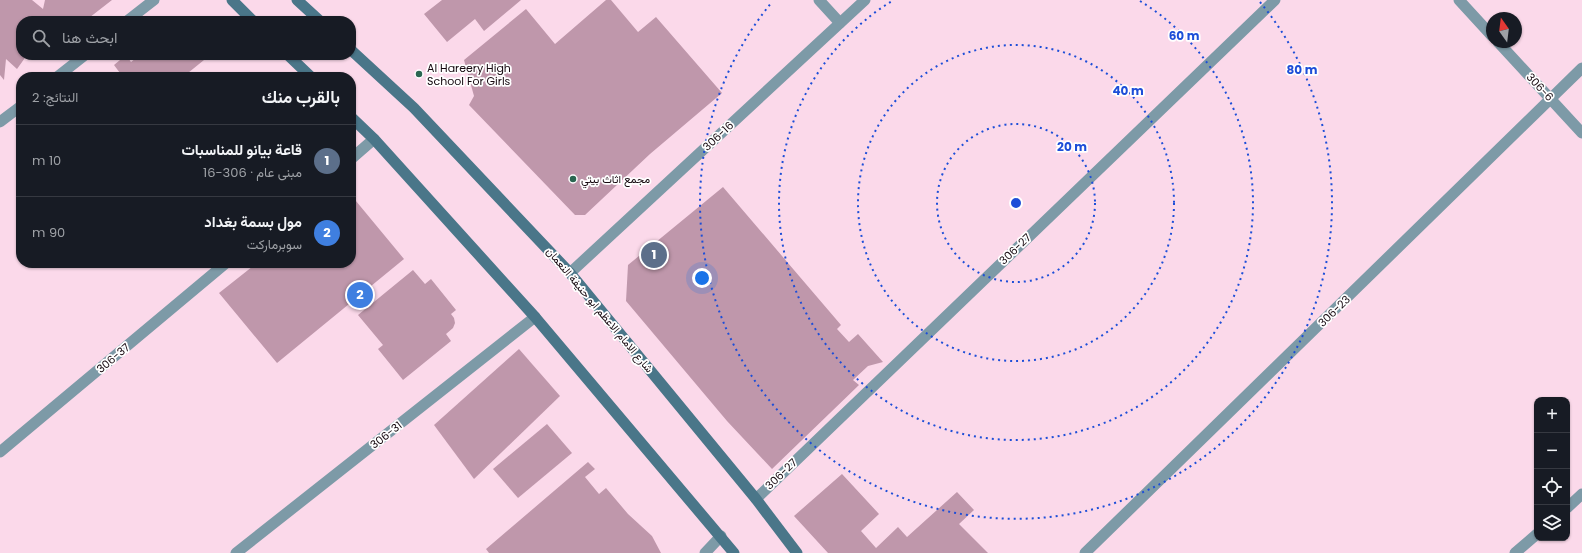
<!DOCTYPE html>
<html lang="ar">
<head>
<meta charset="utf-8">
<style>
	:root { --surface:#171b24; --page:#20242c; --text:#f1f3f6; --muted:#9ea1a6; --line:#363941; --accent:#1a73e8 }
	body { margin:0; font-family:Poppins,Vazirmatn,sans-serif; background:var(--page); color:var(--text); direction:rtl }
	.controls { position:absolute; right:12px; bottom:12px; display:grid; overflow:hidden; border-radius:8px; box-shadow:0 1px 3px #0004 }
	.controls button { width:36px; height:36px; display:grid; place-items:center; padding:0; border:0; border-bottom:1px solid var(--line); background:var(--surface); color:var(--text); font:20px sans-serif }
	.compass { position:absolute; left:1486px; top:12px; width:36px; height:36px; border-radius:50%; background:var(--surface); box-shadow:0 1px 3px #0004; rotate:346deg }
	.you { position:absolute; left:702px; top:278px; width:14px; height:14px; margin:-10px; border:3px solid #fff; border-radius:50%; background:#1a73e8; box-shadow:0 0 0 6px #1a73e833 }
	.badge { display:grid; place-items:center; width:26px; height:26px; border-radius:50%; background:var(--accent); color:#fff; font-size:13px; font-weight:700 }
	.pin { position:absolute; translate:-50% -50%; border:2px solid #fff; box-shadow:0 1px 4px #0006 }
	.list { margin:0; padding:0; list-style:none }
	h2 { display:flex; justify-content:space-between; align-items:center; height:52px; margin:0; padding:0 16px; font-size:17px }
	h2 small { font-size:13px; font-weight:400; color:var(--muted) }
	.list li { display:grid; grid-template-columns:26px 1fr auto; gap:12px; align-items:center; box-sizing:border-box; height:72px; padding:0 16px; border-top:1px solid var(--line) }
	.list b { display:block; font-size:15px; white-space:nowrap }
	.list p { margin:0; font-size:13px; white-space:nowrap; color:var(--muted) }
	.list em { font-size:13px; font-style:normal; color:var(--muted) }
	.icon { flex:none; width:22px; height:22px; fill:none; stroke:currentColor; stroke-width:2; stroke-linecap:round; stroke-linejoin:round }
	.map { position:relative; flex:none; width:1582px; height:553px; overflow:hidden; direction:ltr }
	.search { position:absolute; background:var(--surface); box-shadow:0 1px 3px #0004; left:16px; top:16px; width:340px; height:44px; display:flex; align-items:center; gap:10px; box-sizing:border-box; padding:0 14px; border-radius:16px; color:var(--muted); font-size:15px }
	.panel { position:absolute; background:var(--surface); box-shadow:0 1px 3px #0004; left:16px; top:72px; width:340px; height:196px; border-radius:16px; direction:rtl }
	.map>svg:first-child { display:block }
	.building { fill:#bf97ab }
	.lines { fill:none; stroke-linecap:round; stroke-linejoin:round }
	.minor { stroke:#7d9aa7; stroke-width:11 }
	.secondary { stroke:#4a7689; stroke-width:11 }
	.ring { fill:none; stroke:#1d4ed8; stroke-width:2; stroke-dasharray:2 4 }
	.poi-dot { fill:#2a6651; stroke:#fff; stroke-width:1.5 }
	.labels { text-anchor:middle; dominant-baseline:central; stroke-width:3.5; stroke-linejoin:round; paint-order:stroke }
	.poi-label { font-size:11px; fill:#14070e; stroke:#fff; text-anchor:start }
	.street-label { font-size:11px; fill:#14070e; stroke:#fff }
	.centre { fill:#1d4ed8; stroke:#fff; stroke-width:2 }
	.ring-label { font-size:12px; text-anchor:middle; font-weight:bold; fill:#1d4ed8; stroke:#fff; stroke-width:3.5; stroke-linejoin:round; paint-order:stroke }
</style>
</head>
<body>
<div class="map">
<svg width="1582" height="553" viewBox="0 0 1582 553">
	<rect width="100%" height="100%" fill="#fbd9ea"/>
	<g class="building">
		<path d="M0,0H32L43,9L45,0H112L85,21H60L52,17L57,21H21V55H27L17,69L6,59L4,80L0,75Z"/>
		<path d="M442,0H521L484,31L475,19L447,42L424,14Z"/>
		<path d="M606,0H611L638,32L656,17L722,93L650,154L585,215H575L469,105L474,96L464,60L526,9L555,44Z"/>
		<path d="M126,55L131,62L140,55H201L204,60L183,77H123L114,65Z"/>
		<path d="M723,187L841,325L837,329L849,342L858,334L883,362L868,366L853,380L859,385L772,469L727,421L626,301L628,265Z"/>
		<path d="M351,195L404,259L277,363L219,293L257,263H351Z"/>
		<path d="M413,270L425,284L431,279L456,310L451,314L454,318L455,323L453,328L446,334L451,341L403,380L378,349L383,345L358,315Z"/>
		<path d="M519,349L560,396L474,479L434,425Z"/>
		<path d="M547,424L572,453L518,498L493,469Z"/>
		<path d="M588,462L595,469L585,477L599,494L606,488L628,514L652,536L661,553H489L486,549Z"/>
		<path d="M842,474L879,514L861,531L876,548L898,527L907,537L957,492L974,510L959,524L988,553H828L794,516Z"/>
	</g>
	<g class="lines">
		<g class="minor">
			<path d="M819,0L840,23"/>
			<path d="M1459,0L1492,36"/>
			<path d="M127,21L154,0"/>
			<path d="M1498,42L1582,133"/>
			<path d="M57,77L85,55"/>
			<path d="M0,122L21,106"/>
			<path d="M351,159L374,139"/>
			<path d="M570,273L865,0"/>
			<path d="M0,452L226,263"/>
			<path d="M756,499L1275,0"/>
			<path d="M1567,508L1582,494"/>
			<path d="M236,553L535,317"/>
			<path d="M705,553L721,536"/>
			<path d="M1085,553L1582,68"/>
			<path d="M1515,553L1537,534"/>
		</g>
		<g class="secondary">
			<path d="M232,0L253,21"/>
			<path d="M297,0L320,21"/>
			<path d="M351,50L414,108L570,273L756,499L797,553"/>
			<path d="M288,55L311,77"/>
			<path d="M351,117L374,139L535,317L734,553"/>
		</g>
	</g>
	<g class="ring">
		<circle cx="1016" cy="203" r="79"/>
		<circle cx="1016" cy="203" r="158"/>
		<path d="M1140 1A237 237 0 1 1 892 1"/>
		<path d="M1260 2A316 316 0 1 1 772 2"/>
	</g>
	<g class="poi-dot">
		<circle cx="419" cy="74" r="4"/>
		<circle cx="573" cy="179" r="4"/>
	</g>
	<g class="labels">
		<g class="poi-label">
			<text x="427" y="68">Al Hareery High<tspan x="427" dy="13">School For Girls</tspan></text>
			<text x="581" y="179">مجمع اثاث بيتي</text>
		</g>
		<g class="street-label">
			<text transform="translate(1540 87) rotate(47)">306-6</text>
			<text transform="translate(718 136) rotate(-43)">306-16</text>
			<text transform="translate(1015 249) rotate(-44)">306-27</text>
			<text transform="translate(600 310) rotate(50)">شارع الامام الاعظم ابو حنيفة النعمان</text>
			<text transform="translate(1334 311) rotate(-44)">306-23</text>
			<text transform="translate(113 358) rotate(-40)">306-37</text>
			<text transform="translate(386 435) rotate(-38)">306-31</text>
			<text transform="translate(781 474) rotate(-44)">306-27</text>
		</g>
	</g>
	<circle cx="1016" cy="203" r="6" class="centre"/>
	<g class="ring-label">
		<text x="1184" y="40">60 m</text>
		<text x="1302" y="74">80 m</text>
		<text x="1128" y="95">40 m</text>
		<text x="1072" y="151">20 m</text>
	</g>
</svg>
<div class="controls">
<button>+</button>
<button>−</button>
<button><svg class="icon" aria-label="locate" viewBox="0 0 24 24"><circle cx="12" cy="12" r="6"/><path d="M12 2v4M12 18v4M2 12h4M18 12h4"/></svg></button>
<button><svg class="icon" aria-label="layers" viewBox="0 0 24 24"><path d="M12 4l9 5-9 5-9-5zM3 14l9 5 9-5"/></svg></button>
</div>
<svg class="compass" viewBox="-18 -18 36 36"><path d="M0-13l5 13h-10z" fill="#e53935"/><path d="M0 13l5-13h-10z" fill="#9ea1a6"/></svg>
<div class="you"></div>
<div class="pin badge" style="left:654px;top:255px;background:#5c6f8a">1</div>
<div class="pin badge" style="left:360px;top:295px;background:#3f7fe0">2</div>
<div class="search"><svg class="icon" aria-label="search" viewBox="0 0 24 24"><circle cx="10" cy="10" r="6"/><path d="M15 15l6 6"/></svg>ابحث هنا</div>
<section class="panel">
<h2>بالقرب منك<small>النتائج: 2</small></h2>
<ul class="list">
<li><span class="badge" style="background:#5c6f8a">1</span><div><b>قاعة بيانو للمناسبات</b><p>مبنى عام · 306-16</p></div><em>10 m</em></li>
<li><span class="badge" style="background:#3f7fe0">2</span><div><b>مول بسمة بغداد</b><p>سوبرماركت</p></div><em>90 m</em></li>
</ul>
</section>
</div>
</body>
</html>
